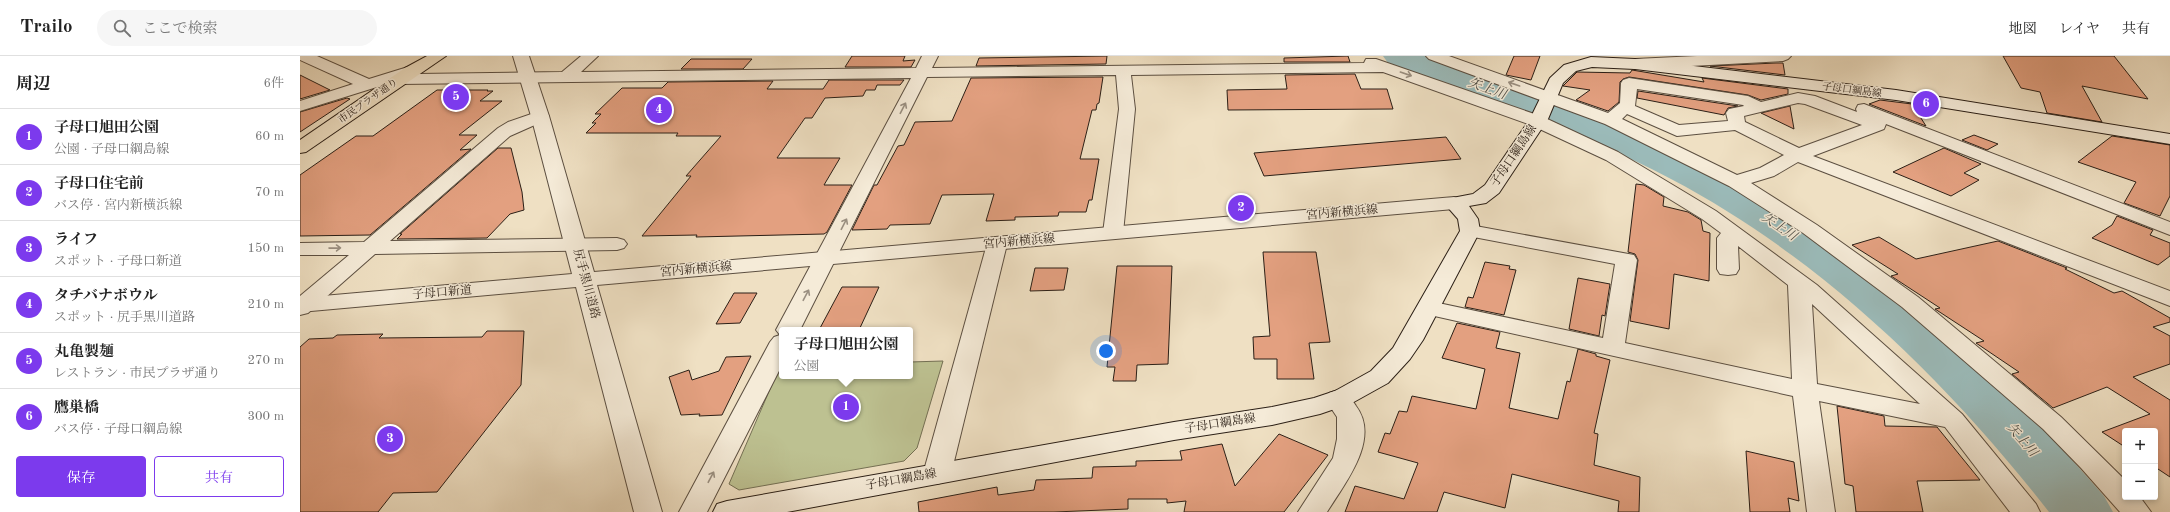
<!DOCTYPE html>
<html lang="ja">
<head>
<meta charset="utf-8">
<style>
	:root { --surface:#fff; --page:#f6f6f6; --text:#222; --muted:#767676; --line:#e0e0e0; --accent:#7c3aed }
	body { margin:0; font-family:"Old Standard TT","Noto Serif JP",serif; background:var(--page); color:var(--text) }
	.controls { position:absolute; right:12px; bottom:12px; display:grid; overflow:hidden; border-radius:4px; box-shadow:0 2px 6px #0003 }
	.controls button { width:36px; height:36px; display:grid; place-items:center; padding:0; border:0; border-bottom:1px solid var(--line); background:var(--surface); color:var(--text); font:20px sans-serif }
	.you { position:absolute; left:806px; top:295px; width:14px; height:14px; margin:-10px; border:3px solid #fff; border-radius:50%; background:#1a73e8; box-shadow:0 0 0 6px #1a73e833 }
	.badge { display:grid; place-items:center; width:26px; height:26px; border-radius:50%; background:var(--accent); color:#fff; font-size:13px; font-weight:700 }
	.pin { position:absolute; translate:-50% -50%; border:2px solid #fff; box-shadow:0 1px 4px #0006 }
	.popup { position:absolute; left:479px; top:271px; width:134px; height:52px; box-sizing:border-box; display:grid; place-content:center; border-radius:4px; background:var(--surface); filter:drop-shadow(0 1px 3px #0005); font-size:13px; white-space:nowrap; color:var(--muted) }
	.popup b { font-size:15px; color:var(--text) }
	.popup::after { content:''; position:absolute; left:50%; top:100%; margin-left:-8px; border:8px solid transparent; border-top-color:var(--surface) }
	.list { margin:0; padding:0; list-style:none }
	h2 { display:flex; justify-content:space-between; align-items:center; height:52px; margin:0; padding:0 16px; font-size:17px }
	h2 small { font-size:13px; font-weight:400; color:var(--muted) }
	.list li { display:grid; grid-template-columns:26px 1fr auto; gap:12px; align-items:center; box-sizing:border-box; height:56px; padding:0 16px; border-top:1px solid var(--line) }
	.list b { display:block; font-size:15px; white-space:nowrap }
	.list p { margin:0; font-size:13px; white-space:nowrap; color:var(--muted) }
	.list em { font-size:13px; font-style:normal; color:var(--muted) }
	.actions { display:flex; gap:8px; padding:12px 16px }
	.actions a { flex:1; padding:9px 0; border:1px solid var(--accent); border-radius:4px; text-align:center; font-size:14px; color:var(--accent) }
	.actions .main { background:var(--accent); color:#fff }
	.icon { flex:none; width:22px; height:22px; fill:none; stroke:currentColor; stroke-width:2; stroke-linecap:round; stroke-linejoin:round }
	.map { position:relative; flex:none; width:1870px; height:456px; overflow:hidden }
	header { display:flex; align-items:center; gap:24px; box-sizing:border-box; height:56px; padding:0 20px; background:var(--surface); border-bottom:1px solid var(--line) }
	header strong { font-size:19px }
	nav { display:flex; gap:22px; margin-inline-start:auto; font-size:14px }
	.search { width:280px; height:36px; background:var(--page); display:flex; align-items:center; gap:10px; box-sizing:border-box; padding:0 14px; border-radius:22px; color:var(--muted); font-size:15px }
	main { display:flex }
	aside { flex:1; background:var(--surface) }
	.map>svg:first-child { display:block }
	.green { fill:#bdc191; stroke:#747054 }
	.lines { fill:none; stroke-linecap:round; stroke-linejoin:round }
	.river { fill:#9bbbba; fill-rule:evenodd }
	.building { fill:#e3a080; stroke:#2b1f16 }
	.minor-casing { stroke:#5c4f41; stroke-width:2 }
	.tertiary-casing { stroke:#5c4f41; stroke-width:2 }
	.secondary-casing { stroke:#2b1f16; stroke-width:2 }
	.primary-casing { stroke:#2b1f16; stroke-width:2 }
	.minor { fill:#f5ebd8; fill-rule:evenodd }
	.tertiary { fill:#f5ebd8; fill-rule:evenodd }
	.secondary { fill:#f5ebd8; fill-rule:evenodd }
	.primary { fill:#efe0c3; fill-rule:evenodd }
	.oneway { stroke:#9a8f81 }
	.labels { text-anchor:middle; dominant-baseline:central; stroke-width:3; stroke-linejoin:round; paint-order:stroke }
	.far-street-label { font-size:10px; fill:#2b1f16; stroke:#f5ebd8 }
	.street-label { font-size:12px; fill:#2b1f16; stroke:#f5ebd8 }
	.water-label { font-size:13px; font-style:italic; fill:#4d4e47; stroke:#f5ebd8 }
</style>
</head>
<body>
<header>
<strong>Trailo</strong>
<div class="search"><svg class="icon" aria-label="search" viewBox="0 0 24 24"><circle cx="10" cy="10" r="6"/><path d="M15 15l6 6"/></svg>ここで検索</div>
<nav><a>地図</a><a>レイヤ</a><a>共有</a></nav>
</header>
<main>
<aside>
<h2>周辺<small>6件</small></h2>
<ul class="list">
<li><span class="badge">1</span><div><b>子母口旭田公園</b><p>公園 · 子母口綱島線</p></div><em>60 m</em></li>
<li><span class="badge">2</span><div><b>子母口住宅前</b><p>バス停 · 宮内新横浜線</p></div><em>70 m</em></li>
<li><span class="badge">3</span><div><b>ライフ</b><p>スポット · 子母口新道</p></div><em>150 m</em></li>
<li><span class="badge">4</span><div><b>タチバナボウル</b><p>スポット · 尻手黒川道路</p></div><em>210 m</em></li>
<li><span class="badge">5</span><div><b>丸亀製麺</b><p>レストラン · 市民プラザ通り</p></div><em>270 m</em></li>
<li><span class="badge">6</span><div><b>鷹巣橋</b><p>バス停 · 子母口綱島線</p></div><em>300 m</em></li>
</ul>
<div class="actions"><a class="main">保存</a><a>共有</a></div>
</aside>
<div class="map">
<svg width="1870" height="456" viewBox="0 0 1870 456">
	<rect width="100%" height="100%" fill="#efe0c3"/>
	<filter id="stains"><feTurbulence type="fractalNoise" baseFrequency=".005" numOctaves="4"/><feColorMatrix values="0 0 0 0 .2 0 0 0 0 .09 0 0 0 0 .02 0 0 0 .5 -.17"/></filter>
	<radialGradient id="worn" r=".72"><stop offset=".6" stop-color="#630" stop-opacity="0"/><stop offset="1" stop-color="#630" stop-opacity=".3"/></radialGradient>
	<path class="green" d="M643,305L617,392L604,405L439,434L429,428L480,310H482V320H610V306Z"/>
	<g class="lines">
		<path class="river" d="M1083,0H1129L1249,44L1318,70L1386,100L1458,139L1515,177L1581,225L1674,303L1759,389L1804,440L1813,456H1749C1646,324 1521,202 1371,123C1281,75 1183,43 1088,7Z"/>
	</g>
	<g class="building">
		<path d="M552,0H605L603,5L615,4L611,11H545Z"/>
		<path d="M807,0L806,8L676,10L679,2Z"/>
		<path d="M1048,0L1050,6H984V2Z"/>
		<path d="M1214,0H1240L1231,24L1206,19Z"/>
		<path d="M1703,0H1814L1848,43L1782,30L1802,66L1747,57L1740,36L1721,32Z"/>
		<path d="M391,3H452L443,13H381Z"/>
		<path d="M1476,7H1483L1485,19L1410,10Z"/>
		<path d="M1332,14L1404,26L1402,22L1488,33V38L1461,44L1448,39L1329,21L1323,23L1320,26L1319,46L1308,55L1276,44L1290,34L1263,30L1277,16L1330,17Z"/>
		<path d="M1055,18L1061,33H1087L1093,53L928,54L927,34L987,33L985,19Z"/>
		<path d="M0,19L30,34L0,43Z"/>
		<path d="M803,21L799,47L797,48L796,54H792L780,103H799L792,144H789L786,156H759L758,160L715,161V164L686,165L694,138L642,139L630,168L590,169L587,173L552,174L574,129H577L598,90L604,89L615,66L652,65L671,22Z"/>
		<path d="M529,24H604L600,29H577L575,34H566L563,40L525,42L512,62H505L477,102H540L524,129H552L527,176L524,178L396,181L397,179L342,180L391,120H386L421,80H376L378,77H286L296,67H292L301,58H295L322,32H362L368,26L473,25L467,33H523Z"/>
		<path d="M137,34H188L187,35H193L180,45H202L159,79H177L160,94L171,93L70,179L0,180V119L56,80H73Z"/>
		<path d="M1338,35L1438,50L1428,52L1424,59L1337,42Z"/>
		<path d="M47,42L50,43L0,76V56Z"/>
		<path d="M1580,44L1612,48L1626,70L1569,48Z"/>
		<path d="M1490,50L1494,73L1461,57Z"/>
		<path d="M1674,79L1698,88L1687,94L1662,84Z"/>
		<path d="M1812,80L1870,89V140L1860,160L1824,147L1836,126L1778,106Z"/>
		<path d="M1146,81L1161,103L964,120L954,97Z"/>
		<path d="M198,92H211L222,136L224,154L210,158L187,182L97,183L102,178H100Z"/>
		<path d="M1644,92L1681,108L1664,117L1679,124L1651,140L1593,116Z"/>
		<path d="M1336,128L1344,129L1364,141L1363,150L1388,156L1401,164L1403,175L1410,177L1409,225L1374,218L1369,273L1330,265L1338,204L1335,198L1328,196Z"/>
		<path d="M1817,160L1853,174L1850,179L1870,187V200L1858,209L1792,182L1812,169Z"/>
		<path d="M1579,181L1616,203L1698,185L1767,212L1765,213L1814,237L1822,235L1870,262V266L1853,271L1870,280V308L1833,321L1870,344V421L1855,411V375H1825V391L1802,376L1850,358L1807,331L1753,352L1712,318L1719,316L1676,287L1684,285L1635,253L1640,252L1591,220L1598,218L1552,189Z"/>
		<path d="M963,196H1016L1030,286L1009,287L1014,323H977V303H954L953,281L970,280Z"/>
		<path d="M1185,206L1210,210L1209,213L1216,214L1204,259L1165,251L1168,241L1173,242Z"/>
		<path d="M817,210H872L868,308L837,309L836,325H813L815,311H807Z"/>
		<path d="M735,212H768L764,234L730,235Z"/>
		<path d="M1278,222L1310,228L1305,260L1302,259L1299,280L1269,273Z"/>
		<path d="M542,231H579L559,274H519Z"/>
		<path d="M434,237H457L440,267L416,268Z"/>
		<path d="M1157,267L1200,276L1196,292L1220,297L1209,352L1258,363L1267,325L1270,326L1278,293L1296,298V300L1310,304L1294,377L1298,378L1294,409L1340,421L1339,456H1318L1319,445L1212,418L1205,452L1144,436L1137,456H1045L1055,430L1104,443L1118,407L1078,396L1085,377L1090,378L1099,355L1107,356L1112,340L1176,353L1185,313L1142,302Z"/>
		<path d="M187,275H224L221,329L137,436L93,437L78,456H0V291L9,283L33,282L37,279L83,278L79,282L182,281Z"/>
		<path d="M451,300L422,359L399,360L400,358L381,359L369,321L389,314L392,324L419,315L426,301Z"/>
		<path d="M1537,350L1584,360L1585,370L1637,371L1680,424L1617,425L1623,456H1556L1553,430L1545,428Z"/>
		<path d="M979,378L1028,399L984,456H884L886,445L867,447V443H828V453L754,456H619L618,446L697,431L698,439L734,434L736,424L792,422L793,411L836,410V405L882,404L880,395L922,388L935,430Z"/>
		<path d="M1446,395L1494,406L1499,445L1488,442L1490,456H1450Z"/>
	</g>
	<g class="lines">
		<g class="minor-casing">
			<g id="minor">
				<path d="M0,0H17L69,23L111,10L117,12L119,15L117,18L262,16L281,0H298L281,16L616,12L622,0H638L632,12L1064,7L1066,3H1076L1243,61L1318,96L1416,155L1517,229L1662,358L1736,448L1740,456H1710L1645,371L1519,345L1535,456H1507L1493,340L1121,257L1118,252L1121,247L1129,245L1303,282L1315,208L1163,179L1160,175L1163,171L1170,169L1334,199L1337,204L1325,287L1492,323L1488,229L1438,190L1439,213L1436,218L1428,219L1420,218L1417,213V182L1421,177L1402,163L1306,104L1231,69L1083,16L831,19L835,53L823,177L820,181L813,183L806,181L803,177L819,53L816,19L627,21L500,274H482V309L407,456H379L470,286L474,281L480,279L476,274L611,22L99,28L93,26L0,55V45L53,28L0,4ZM1512,248L1620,348L1517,328Z"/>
				<path d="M1126,0H1149L1308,57L1320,47L1321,27L1323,24L1329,22L1448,40L1461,46L1498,37L1515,40L1557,56L1556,53L1558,49L1564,48L1870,166V179L1586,68L1584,73L1513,100L1870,235V250L1498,106L1474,120L1451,127L1517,169L1618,241L1761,361L1825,424V441H1840L1851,456H1820L1781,412L1743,373L1602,251L1503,177L1429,130L1305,68L1129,3ZM1337,33L1443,49L1444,50L1429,53L1426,57L1428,65L1379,69L1335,50ZM1498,47L1505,48L1562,69L1499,92L1445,66L1444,60ZM1327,58L1377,80L1435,74L1484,99L1460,112L1437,119L1322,63Z"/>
				<path d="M1397,0H1491L1488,3L1483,5L1335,13L1329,11L1327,8L1329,5L1335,3Z"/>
				<path d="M240,55L246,56L249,60L246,64L210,80L90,185L317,182L324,184L327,188L324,192L317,194L75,198L8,257L0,259V240L49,199H0V187L64,186L198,72L208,66Z"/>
				<path d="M697,182L704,184L707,188L651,418L647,425L637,428L627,425L623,418L687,188L690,184Z"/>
				<path d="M1038,334C1048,337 1050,341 1056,350C1081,383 1045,427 1027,456H998L1033,402L1037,383V361L1025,343L1029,337Z"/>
			</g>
		</g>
		<g class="tertiary-casing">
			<path id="tertiary" d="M213,0H229L249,60L294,216L1154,141L1161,143L1164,147L1161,151L1154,153L297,229L362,456H334L276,231L0,256V242L272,218L231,60Z"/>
		</g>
		<g class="secondary-casing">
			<path id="secondary" d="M1291,1L1335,3L1596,34L1870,78V88L1596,44L1335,13L1292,11L1276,15L1263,27L1248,63L1199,137L1186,147L1169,150L1178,163L1180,175L1123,284L1110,303L1088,327L1052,347L1020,358L972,369L874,384L487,456H413L417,448L427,445L874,366L972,351L1014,342L1035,335L1071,315L1093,292L1160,175L1158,163L1144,147L1147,143L1173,138L1185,129L1230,63L1250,22L1264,9Z"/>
		</g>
		<g class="primary-casing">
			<path id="primary" d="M127,0H146L6,96L0,97V84L105,12Z"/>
		</g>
		<use href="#minor" class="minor"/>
		<use href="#tertiary" class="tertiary"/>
		<use href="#secondary" class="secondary"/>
		<use href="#primary" class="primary"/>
	</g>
	<defs><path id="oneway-shaft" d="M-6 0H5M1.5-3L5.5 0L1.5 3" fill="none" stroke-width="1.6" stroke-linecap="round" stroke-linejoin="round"/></defs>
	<g class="oneway">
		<use href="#oneway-shaft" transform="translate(1106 18) rotate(19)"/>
		<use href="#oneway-shaft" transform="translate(1214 28) rotate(-161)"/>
		<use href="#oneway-shaft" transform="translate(603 52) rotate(-63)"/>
		<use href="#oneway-shaft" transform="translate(544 168) rotate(-63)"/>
		<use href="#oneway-shaft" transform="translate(35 192) rotate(-1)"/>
		<use href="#oneway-shaft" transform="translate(506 239) rotate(-62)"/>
		<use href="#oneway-shaft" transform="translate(411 421) rotate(-62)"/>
	</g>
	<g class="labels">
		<g class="far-street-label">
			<text transform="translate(1552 34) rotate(7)">子母口綱島線</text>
			<text transform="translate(68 45) rotate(-35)">市民プラザ通り</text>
		</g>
		<g class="street-label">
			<text transform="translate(1214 100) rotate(-56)">子母口綱島線</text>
			<text transform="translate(1042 157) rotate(-5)">宮内新横浜線</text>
			<text transform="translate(719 186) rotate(-5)">宮内新横浜線</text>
			<text transform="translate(396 214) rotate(-5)">宮内新横浜線</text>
			<text transform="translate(286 228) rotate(75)">尻手黒川道路</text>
			<text transform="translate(142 237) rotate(-5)">子母口新道</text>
			<text transform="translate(920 368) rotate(-9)">子母口綱島線</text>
			<text transform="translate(601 424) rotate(-10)">子母口綱島線</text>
		</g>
		<g class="water-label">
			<text transform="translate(1187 33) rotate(20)">矢上川</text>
			<text transform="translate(1479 171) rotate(34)">矢上川</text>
			<text transform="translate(1722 384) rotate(49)">矢上川</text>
		</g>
	</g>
	<rect width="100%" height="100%" filter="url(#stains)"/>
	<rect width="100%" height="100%" fill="url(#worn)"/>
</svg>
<div class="controls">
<button>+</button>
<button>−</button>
</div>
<div class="you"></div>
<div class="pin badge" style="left:546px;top:351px">1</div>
<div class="popup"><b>子母口旭田公園</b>公園</div>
<div class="pin badge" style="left:941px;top:152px">2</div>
<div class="pin badge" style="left:90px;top:383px">3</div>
<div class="pin badge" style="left:359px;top:54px">4</div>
<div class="pin badge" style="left:156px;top:41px">5</div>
<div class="pin badge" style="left:1626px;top:48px">6</div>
</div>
</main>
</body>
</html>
